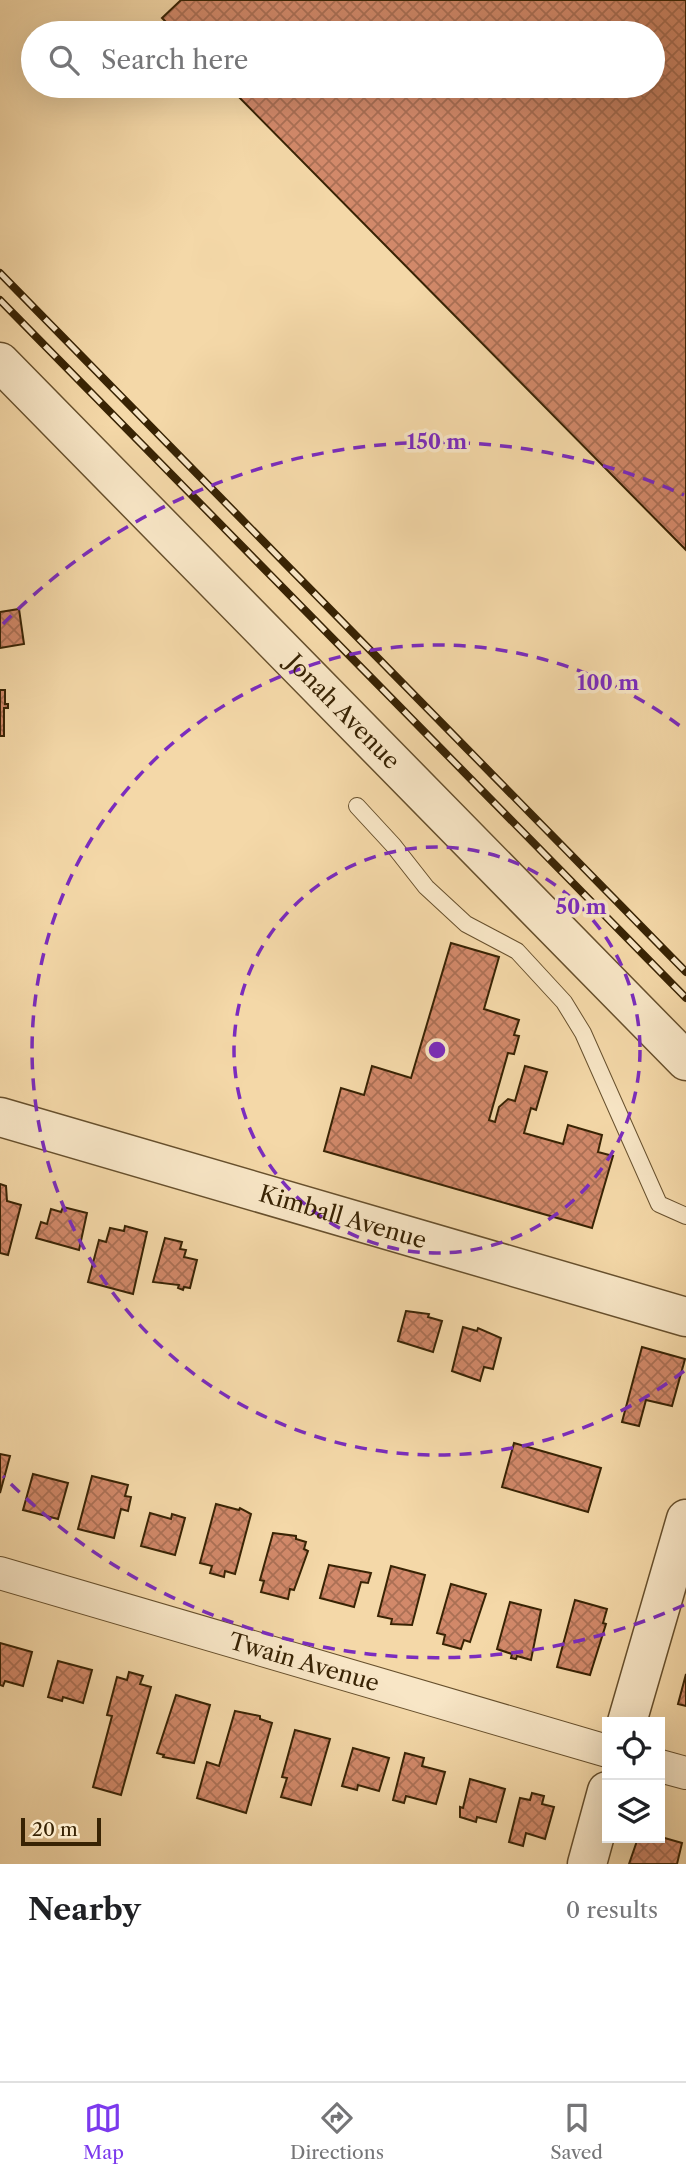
<!DOCTYPE html>
<html lang="en">
<head>
<meta charset="utf-8">
<style>
	:root { --surface:#fff; --page:#f2f2f2; --text:#202124; --muted:#757577; --line:#e0e0e0; --accent:#7c3aed }
	body { margin:0; font-family:"Libre Caslon Text",serif; background:var(--page); color:var(--text) }
	.controls { position:absolute; right:21px; bottom:21px; display:grid; overflow:hidden; border-radius:0px; box-shadow:0 7px 28px #0002 }
	.controls button { width:63px; height:63px; display:grid; place-items:center; padding:0; border:0; border-bottom:2px solid var(--line); background:var(--surface); color:var(--text); font:35px sans-serif }
	.scale { position:absolute; left:21px; bottom:18px; width:80px; box-sizing:border-box; padding-left:7px; border:4px solid #382304; border-top:0; font-size:19px; line-height:24px; white-space:nowrap; color:#382304; -webkit-text-stroke:5px #f8e6c6; paint-order:stroke }
	.list { margin:0; padding:0; list-style:none }
	h2 { display:flex; justify-content:space-between; align-items:center; height:91px; margin:0; padding:0 28px; font-size:30px }
	h2 small { font-size:23px; font-weight:400; color:var(--muted) }
	.icon { flex:none; width:38px; height:38px; fill:none; stroke:currentColor; stroke-width:2; stroke-linecap:round; stroke-linejoin:round }
	.map { position:relative; flex:none; width:686px; height:1864px; overflow:hidden }
	.search { position:absolute; background:var(--surface); box-shadow:0 7px 28px #0002; left:21px; right:21px; top:21px; height:77px; display:flex; align-items:center; gap:18px; box-sizing:border-box; padding:0 24px; border-radius:38px; color:var(--muted); font-size:26px }
	.sheet { height:217px; background:var(--surface) }
	nav { display:flex; justify-content:space-around; align-items:center; box-sizing:border-box; height:98px; border-top:2px solid var(--line); background:var(--surface); font-size:19px; color:var(--muted) }
	nav a { display:grid; justify-items:center; gap:4px }
	nav .on { color:var(--accent) }
	.map>svg:first-child { display:block }
	.building { fill:url(#building-cross-hatch); stroke:#382304; stroke-width:2 }
	.lines { fill:none; stroke-linecap:round; stroke-linejoin:round }
	.service-casing { stroke:#67502d; stroke-width:18 }
	.minor-casing { stroke:#67502d; stroke-width:34 }
	.tertiary-casing { stroke:#67502d; stroke-width:41 }
	.service { stroke:#f8e6c6; stroke-width:16 }
	.minor { stroke:#f8e6c6; stroke-width:32 }
	.tertiary { stroke:#f8e6c6; stroke-width:38 }
	.rail-casing { stroke:#382304; stroke-width:8 }
	.rail { stroke:#f8e6c6; stroke-width:5; stroke-dasharray:16; stroke-linecap:butt }
	.ring { fill:none; stroke:#7b2cbf; stroke-width:3.5; stroke-dasharray:12 9 }
	.labels { text-anchor:middle; dominant-baseline:central; stroke-width:7; stroke-linejoin:round; paint-order:stroke }
	.street-label { font-size:23px; fill:#382304; stroke:#f8e6c6 }
	.centre { fill:#7b2cbf; stroke:#f8e6c6; stroke-width:3.5 }
	.ring-label { font-size:21px; text-anchor:middle; font-weight:bold; fill:#7b2cbf; stroke:#f8e6c6; stroke-width:7; stroke-linejoin:round; paint-order:stroke }
</style>
</head>
<body>
<div class="map">
<svg width="686" height="1864" viewBox="0 0 686 1864">
	<defs>
		<pattern id="building-cross-hatch" width="8" height="8" patternUnits="userSpaceOnUse" patternTransform="scale(1.75)"><rect width="8" height="8" fill="#d2896a"/><path d="M0 0l8 8M0 8l8-8" fill="none" stroke="#ab7055"/></pattern>
	</defs>
	<rect width="100%" height="100%" fill="#f4d8a8"/>
	<filter id="stains"><feTurbulence type="fractalNoise" baseFrequency=".00286" numOctaves="4"/><feColorMatrix values="0 0 0 0 .2 0 0 0 0 .09 0 0 0 0 .02 0 0 0 .5 -.17"/></filter>
	<radialGradient id="worn" r=".72"><stop offset=".6" stop-color="#630" stop-opacity="0"/><stop offset="1" stop-color="#630" stop-opacity=".3"/></radialGradient>
	<g class="building">
		<path d="M181,0H686V550L228,86H653V33H177L162,18Z"/>
		<path d="M19,609L24,644L0,648V612Z"/>
		<path d="M0,690H5V704H8V708H4V736H0Z"/>
		<path d="M451,943L499,957L484,1009L519,1020L514,1035L519,1036L514,1054L508,1053L489,1120L495,1122L499,1107L508,1099L515,1101L525,1066L547,1072L536,1110L531,1108L524,1133L563,1144L568,1125L602,1135L598,1152L613,1156L592,1228L324,1151L341,1088L364,1095L372,1066L411,1078Z"/>
		<path d="M0,1184L6,1186L7,1201L21,1205L8,1255L0,1253Z"/>
		<path d="M63,1207L87,1213L79,1250L36,1238L41,1222L47,1224L51,1209L61,1212Z"/>
		<path d="M125,1226L147,1232L133,1294L88,1282L99,1240L106,1242L110,1228L124,1231Z"/>
		<path d="M165,1238L182,1242L180,1249L186,1250L184,1257L197,1260L190,1288L184,1287L183,1290L178,1288L179,1285L153,1282Z"/>
		<path d="M406,1311L429,1314L428,1317L442,1321L433,1352L398,1341Z"/>
		<path d="M463,1327L477,1331L478,1328L501,1338L493,1369L484,1367L480,1381L452,1371Z"/>
		<path d="M642,1347L685,1359L672,1406L646,1400L639,1426L622,1422Z"/>
		<path d="M514,1443L601,1468L588,1512L502,1487Z"/>
		<path d="M0,1454L10,1456L0,1493Z"/>
		<path d="M33,1474L68,1483L58,1519L23,1510Z"/>
		<path d="M92,1476L128,1485L125,1496L131,1497L128,1511L121,1509L114,1538L78,1529Z"/>
		<path d="M216,1504L239,1510L240,1508L251,1514L235,1574L225,1571L224,1577L210,1573L212,1566L200,1563Z"/>
		<path d="M150,1513L171,1519L172,1514L185,1518L175,1555L141,1546Z"/>
		<path d="M273,1533L296,1536V1539L306,1542L304,1549L308,1551L294,1590L290,1589L288,1599L261,1592L264,1581L260,1580Z"/>
		<path d="M329,1565L371,1573L368,1583L361,1582L354,1607L320,1598Z"/>
		<path d="M391,1566L425,1575L412,1625L391,1624L392,1619L378,1616Z"/>
		<path d="M451,1584L486,1594L470,1642L464,1640L461,1649L443,1644L445,1635L437,1633Z"/>
		<path d="M575,1600L607,1609L603,1623L606,1624L590,1675L557,1667Z"/>
		<path d="M510,1602L541,1610L531,1660L517,1656L516,1659L511,1658L512,1654L497,1649Z"/>
		<path d="M0,1643L32,1652L23,1686L5,1681L3,1686L0,1685Z"/>
		<path d="M58,1661L92,1670L83,1703L63,1697L62,1701L48,1697Z"/>
		<path d="M129,1672L143,1676L140,1684L151,1687L121,1795L93,1787L112,1716L107,1715L117,1677L127,1680Z"/>
		<path d="M686,1674V1706L678,1704Z"/>
		<path d="M176,1695L210,1705L194,1763L163,1757L164,1755L157,1753Z"/>
		<path d="M235,1711L260,1716V1719L272,1723L246,1813L197,1798L207,1762L219,1766Z"/>
		<path d="M295,1730L330,1739L311,1805L281,1797L287,1778L282,1777Z"/>
		<path d="M353,1748L389,1758L379,1791L358,1785L357,1790L342,1786Z"/>
		<path d="M405,1753L424,1758L422,1766L445,1772L436,1804L406,1796L404,1803L393,1800Z"/>
		<path d="M470,1779L505,1789L496,1822L477,1817L476,1822L460,1817V1807L463,1808Z"/>
		<path d="M532,1793L544,1796L542,1804L554,1807L545,1839L526,1833L523,1846L509,1842L520,1798L530,1800Z"/>
		<path d="M660,1833L661,1837L682,1843L677,1864H629L638,1838H660Z"/>
	</g>
	<g class="lines">
		<g class="service-casing">
			<path id="service" d="M357,806L393,845L426,887L466,924L517,951L564,1002L583,1033L659,1204L686,1216"/>
		</g>
		<g class="minor-casing">
			<g id="minor">
				<path id="s1" d="M0,1573L607,1751"/>
				<path d="M660,1766L686,1773"/>
			</g>
		</g>
		<g class="tertiary-casing">
			<g id="tertiary">
				<path id="s2" d="M0,362L686,1061"/>
				<path id="s3" d="M0,1117L686,1317"/>
				<path d="M627,1722L686,1519"/>
				<path d="M587,1864L607,1791"/>
			</g>
		</g>
		<use href="#service" class="service"/>
		<use href="#minor" class="minor"/>
		<use href="#tertiary" class="tertiary"/>
		<g class="rail-casing">
			<g id="rail">
				<path d="M0,273L686,972"/>
				<path d="M0,300L686,998"/>
			</g>
		</g>
		<use href="#rail" class="rail"/>
	</g>
	<g class="ring">
		<circle cx="437" cy="1050" r="203"/>
		<path d="M684 1371A405 405 0 1 1 684 729"/>
		<path d="M684 1605A608 608 0 0 1 3 1476M3 624A608 608 0 0 1 684 495"/>
	</g>
	<g class="labels">
		<g class="street-label">
			<text stroke="none"><textPath href="#s2" startOffset="490">Jonah Avenue</textPath></text>
			<text stroke="none"><textPath href="#s3" startOffset="357">Kimball Avenue</textPath></text>
			<text stroke="none"><textPath href="#s1" startOffset="317">Twain Avenue</textPath></text>
		</g>
	</g>
	<circle cx="437" cy="1050" r="10" class="centre"/>
	<g class="ring-label">
		<text x="437" y="449">150 m</text>
		<text x="608" y="690">100 m</text>
		<text x="581" y="914">50 m</text>
	</g>
	<rect width="100%" height="100%" filter="url(#stains)"/>
	<rect width="100%" height="100%" fill="url(#worn)"/>
</svg>
<div class="controls">
<button><svg class="icon" aria-label="locate" viewBox="0 0 24 24"><circle cx="12" cy="12" r="6"/><path d="M12 2v4M12 18v4M2 12h4M18 12h4"/></svg></button>
<button><svg class="icon" aria-label="layers" viewBox="0 0 24 24"><path d="M12 4l9 5-9 5-9-5zM3 14l9 5 9-5"/></svg></button>
</div>
<div class="scale">20 m</div>
<div class="search"><svg class="icon" aria-label="search" viewBox="0 0 24 24"><circle cx="10" cy="10" r="6"/><path d="M15 15l6 6"/></svg>Search here</div>
</div>
<section class="sheet">
<h2>Nearby<small>0 results</small></h2>
<ul class="list">
</ul>
</section>
<nav>
<a class="on"><svg class="icon" aria-label="map" viewBox="0 0 24 24"><path d="M3 6l6-2 6 2 6-2v14l-6 2-6-2-6 2zM9 4v14M15 6v14"/></svg>Map</a>
<a><svg class="icon" aria-label="directions" viewBox="0 0 24 24"><path d="M12 3l9 9-9 9-9-9zM9 14v-3h6M13 9l2 2-2 2"/></svg>Directions</a>
<a><svg class="icon" aria-label="saved" viewBox="0 0 24 24"><path d="M7 4h10v16l-5-4-5 4z"/></svg>Saved</a>
</nav>
</body>
</html>
